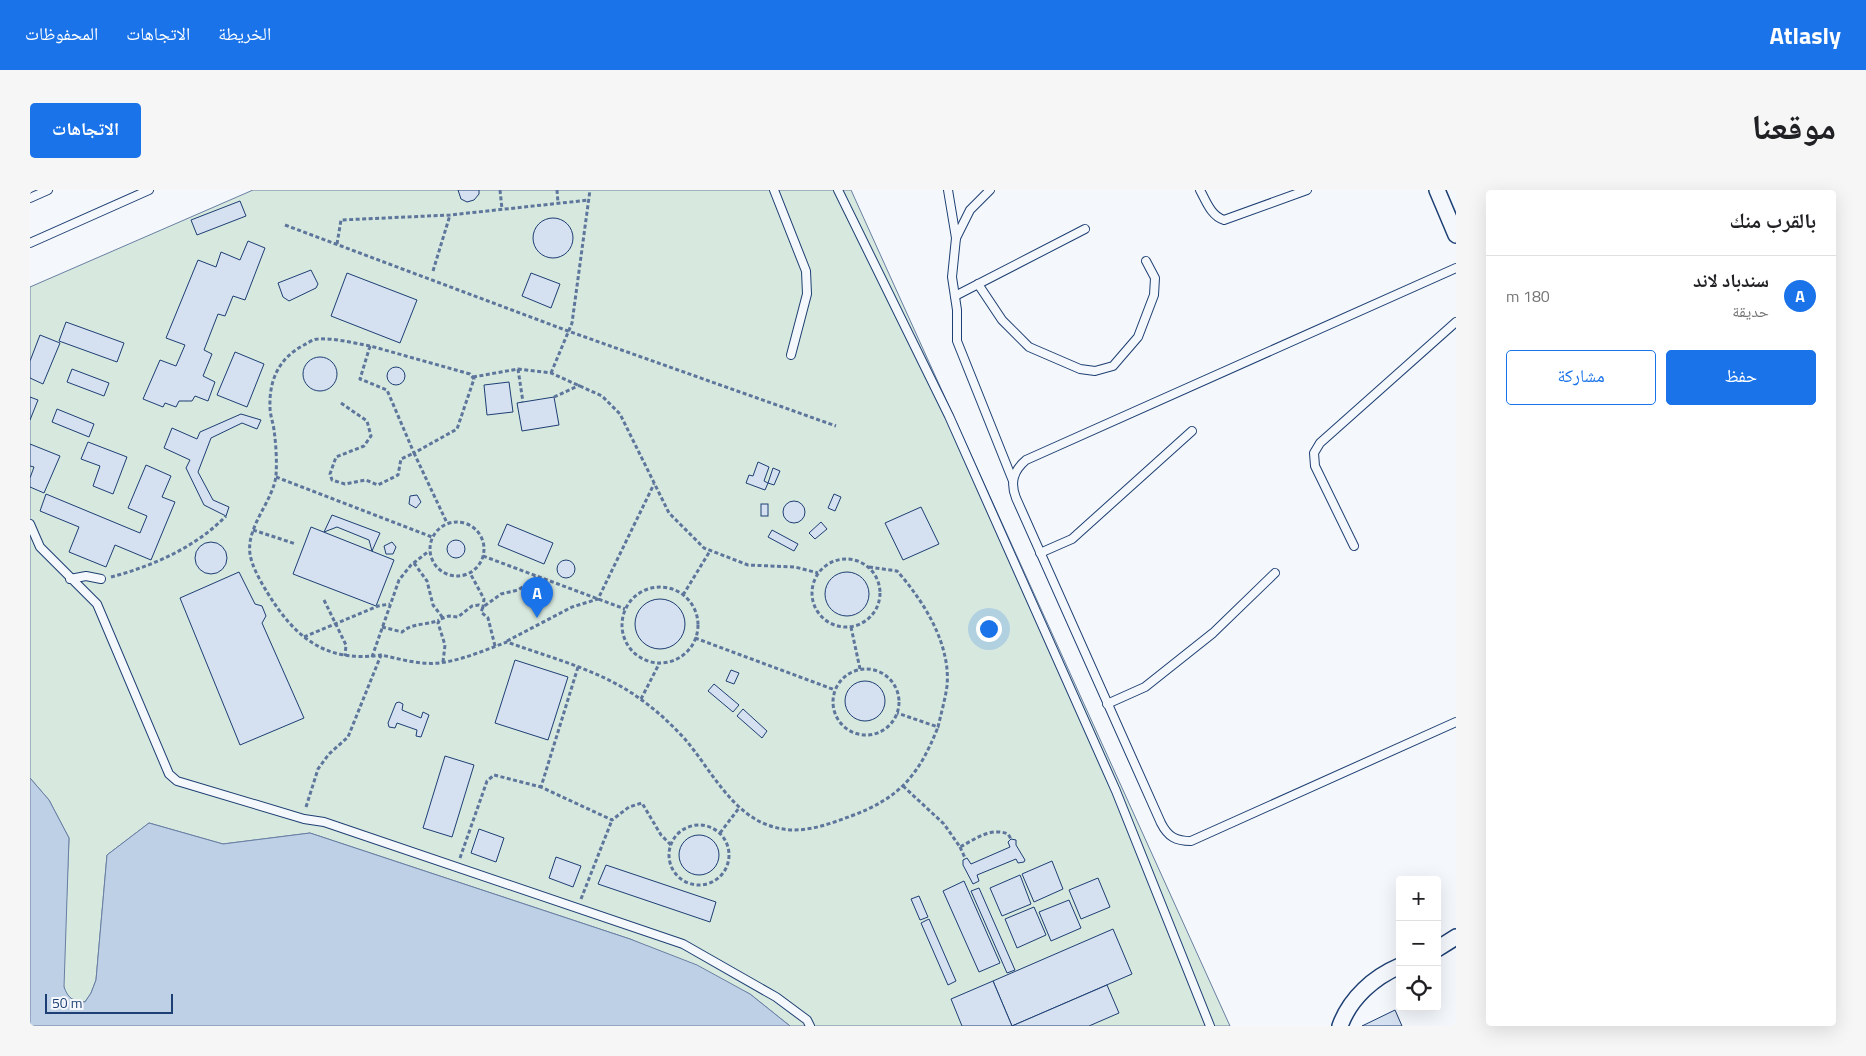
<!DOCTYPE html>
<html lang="ar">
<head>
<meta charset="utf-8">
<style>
	:root { --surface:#fff; --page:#f6f6f6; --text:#202124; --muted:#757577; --line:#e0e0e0; --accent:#1a73e8 }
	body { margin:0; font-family:"Titillium Web","Noto Naskh Arabic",sans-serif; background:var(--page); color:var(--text); direction:rtl }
	.controls { position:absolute; right:15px; bottom:15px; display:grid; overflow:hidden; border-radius:5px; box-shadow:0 5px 20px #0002 }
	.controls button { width:45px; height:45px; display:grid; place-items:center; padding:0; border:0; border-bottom:1px solid var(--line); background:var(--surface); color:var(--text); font:25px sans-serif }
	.scale { position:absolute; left:15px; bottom:12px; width:128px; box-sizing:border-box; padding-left:5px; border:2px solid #1d3f73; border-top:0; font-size:14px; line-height:18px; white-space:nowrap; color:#1d3f73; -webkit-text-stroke:4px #f4f7fb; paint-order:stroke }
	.you { position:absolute; left:958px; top:438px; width:18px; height:18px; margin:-12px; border:4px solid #fff; border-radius:50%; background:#1a73e8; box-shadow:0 0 0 8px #1a73e833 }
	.badge { display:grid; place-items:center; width:32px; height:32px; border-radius:50%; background:var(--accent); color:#fff; font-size:16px; font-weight:700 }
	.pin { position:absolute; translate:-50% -41px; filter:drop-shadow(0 1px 2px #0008) }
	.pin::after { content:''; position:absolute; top:26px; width:18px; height:15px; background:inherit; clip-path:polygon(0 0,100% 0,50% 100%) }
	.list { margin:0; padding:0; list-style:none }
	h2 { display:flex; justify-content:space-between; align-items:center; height:65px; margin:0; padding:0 20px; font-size:21px }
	h2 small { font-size:16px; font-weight:400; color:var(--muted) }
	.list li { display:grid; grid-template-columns:32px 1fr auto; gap:15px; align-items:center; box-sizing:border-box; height:80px; padding:0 20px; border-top:1px solid var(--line) }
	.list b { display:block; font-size:19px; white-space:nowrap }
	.list p { margin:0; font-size:16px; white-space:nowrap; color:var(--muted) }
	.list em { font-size:16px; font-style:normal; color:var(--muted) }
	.actions { display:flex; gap:10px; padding:15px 20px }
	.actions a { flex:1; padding:11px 0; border:1px solid var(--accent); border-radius:5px; text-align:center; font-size:18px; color:var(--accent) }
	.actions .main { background:var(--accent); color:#fff }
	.icon { flex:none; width:28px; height:28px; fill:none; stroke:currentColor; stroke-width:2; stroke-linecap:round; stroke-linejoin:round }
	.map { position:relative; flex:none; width:1426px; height:836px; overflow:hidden; direction:ltr; border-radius:5px }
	header { display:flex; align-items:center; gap:30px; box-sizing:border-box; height:70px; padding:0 25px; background:var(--accent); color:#fff }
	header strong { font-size:24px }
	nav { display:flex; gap:28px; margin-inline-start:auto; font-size:18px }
	.intro { display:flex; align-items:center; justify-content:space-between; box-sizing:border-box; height:120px; padding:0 30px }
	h1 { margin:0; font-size:35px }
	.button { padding:12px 22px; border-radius:5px; background:var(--accent); color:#fff; font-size:18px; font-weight:700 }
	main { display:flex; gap:30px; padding:0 30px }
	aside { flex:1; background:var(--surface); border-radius:5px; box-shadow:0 5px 20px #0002 }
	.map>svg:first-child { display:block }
	.green { fill:#d7e8df; stroke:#687fa3 }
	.water { fill:#bed0e5; stroke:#687fa3 }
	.building { fill:#d5e0f0; stroke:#1d3f73 }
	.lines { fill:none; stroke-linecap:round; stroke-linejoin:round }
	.lane-casing { stroke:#1d3f73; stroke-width:10 }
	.street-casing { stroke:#1d3f73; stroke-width:18 }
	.path { stroke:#5e769c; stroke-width:3; stroke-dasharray:4 2.5; stroke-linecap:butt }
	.lane { stroke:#f4f7fb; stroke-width:8 }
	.street { stroke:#f4f7fb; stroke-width:15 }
</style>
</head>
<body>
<header>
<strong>Atlasly</strong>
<nav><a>الخريطة</a><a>الاتجاهات</a><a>المحفوظات</a></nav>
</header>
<div class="intro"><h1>موقعنا</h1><a class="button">الاتجاهات</a></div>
<main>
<aside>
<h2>بالقرب منك<small></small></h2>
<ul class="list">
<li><span class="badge">A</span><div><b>سندباد لاند</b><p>حديقة</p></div><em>180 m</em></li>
</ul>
<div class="actions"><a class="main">حفظ</a><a>مشاركة</a></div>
</aside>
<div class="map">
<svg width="1426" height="836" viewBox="0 0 1426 836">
	<rect width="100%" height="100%" fill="#f4f7fb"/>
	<path class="green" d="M223,0H821L1200,836H760L720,804L600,749L280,643L193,654L119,633L77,665L66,790L61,803L55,812C41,812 34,805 33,791L39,648L19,610L0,588V97Z"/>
	<path class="water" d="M0,588L19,610L39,648L34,797C38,808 43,812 55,812L61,803L66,790L77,665L119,633L193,654L280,643L600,749L667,775L720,804L760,836H0Z"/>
	<g class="building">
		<path d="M428,0H449V4L444,10L437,12L431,9Z"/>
		<path d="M210,11L216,26L167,45L161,30Z"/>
		<circle cx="523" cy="48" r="20"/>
		<path d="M218,51L235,58L215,110L203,106L195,126L188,124L174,160L182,164L173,186L185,192L178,211L165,206L162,211H149L146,217L135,213L133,217L113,209L130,170L146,176L155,155L136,148L168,70L186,77L191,62L210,70Z"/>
		<path d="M281,80L288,94L286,98L259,111L253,107L248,93Z"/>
		<path d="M317,83L387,110L370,153L301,126Z"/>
		<path d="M501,83L530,94L521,118L492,106Z"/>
		<path d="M36,132L94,153L87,172L29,151Z"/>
		<path d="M10,145L30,153L13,194L0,188V171Z"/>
		<path d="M205,162L234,174L217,217L187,205Z"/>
		<circle cx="290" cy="184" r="17"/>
		<circle cx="366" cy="186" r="9"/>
		<path d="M42,179L79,193L74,206L37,192Z"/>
		<path d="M479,192L483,222L457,225L454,195Z"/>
		<path d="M0,207L8,210L0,230Z"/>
		<path d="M524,207L529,235L492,241L487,213Z"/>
		<path d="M27,219L64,234L59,247L22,232Z"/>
		<path d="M211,224L231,230L227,239L212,233L181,248L168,282L183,310L199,317L196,326L174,315L156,278L160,270L134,258L142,238L167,249L170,242Z"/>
		<path d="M58,252L97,267L83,304L63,296L70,276L51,269Z"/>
		<path d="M0,254L30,266L14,303L0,297V288L4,277L0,276Z"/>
		<path d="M728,272L739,277L734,291L738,293L735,300L716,293L719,285L723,286Z"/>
		<path d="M116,275L141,286L132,307L145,312L121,370L85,355L76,377L39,362L49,337L10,321L16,304L110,343L117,326L98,318Z"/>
		<path d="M743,278L750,281L744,295L738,293Z"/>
		<path d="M804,304L811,307L805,321L798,318Z"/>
		<path d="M387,305L391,312L386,318L379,314L380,306Z"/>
		<circle cx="764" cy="322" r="11"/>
		<rect x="731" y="314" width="7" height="12"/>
		<path d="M891,317L909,354L873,370L855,333Z"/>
		<path d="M302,325L350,343L342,361L339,350L307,337L294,342Z"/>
		<path d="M791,332L797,339L785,349L779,343Z"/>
		<path d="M477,334L523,353L514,374L468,355Z"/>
		<path d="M281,337L364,370L346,416L263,384Z"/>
		<path d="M742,340L768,354L764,361L738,347Z"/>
		<circle cx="426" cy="359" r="9"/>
		<path d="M362,352L366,357L363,364H356L354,356Z"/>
		<circle cx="181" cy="368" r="16"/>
		<circle cx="536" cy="379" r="9"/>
		<circle cx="817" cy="404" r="22"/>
		<path d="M209,382L225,414L232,416L236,426L232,433L274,528L210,555L150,408Z"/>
		<circle cx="630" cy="434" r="25"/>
		<path d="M485,470L538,487L518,550L465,533Z"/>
		<path d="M701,480L709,483L704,494L696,491Z"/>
		<circle cx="835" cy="511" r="20"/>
		<path d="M684,494L709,515L703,522L678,501Z"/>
		<path d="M369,512L373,514L372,520L391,528L393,522L399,525L391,547L386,546L387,540L367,533L365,538L359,537L358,533L366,513Z"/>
		<path d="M713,519L737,541L732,548L707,526Z"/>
		<path d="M415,566L444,575L422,647L393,638Z"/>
		<path d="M449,639L474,648L466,672L441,663Z"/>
		<circle cx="669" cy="665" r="20"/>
		<path d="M981,649L986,650V655L995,670L994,672L988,673L986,669L947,685L949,691L943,694L933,675V670L937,668L941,674L980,657L978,652Z"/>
		<path d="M526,667L551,676L543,697L519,688Z"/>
		<path d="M1022,671L1033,699L1004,712L992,684Z"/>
		<path d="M576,675L686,712L680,732L568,694Z"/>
		<path d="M990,685L1001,714L972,726L960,698Z"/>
		<path d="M1068,688L1080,717L1051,729L1039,700Z"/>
		<path d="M934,691L970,773L949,782L913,701Z"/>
		<path d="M949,698L985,780L977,783L941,701Z"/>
		<path d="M889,706L898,727L890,730L881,709Z"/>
		<path d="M1039,710L1051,738L1021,751L1009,722Z"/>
		<path d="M1004,717L1016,745L987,758L975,729Z"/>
		<path d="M899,729L926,791L918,795L891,733Z"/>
		<path d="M1083,739L1102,784L982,836L963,791Z"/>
		<path d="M963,791L982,836H932L921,809Z"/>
		<path d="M1077,795L1089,823L1059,836H982Z"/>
		<path d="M1365,820L1372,836H1332Z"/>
	</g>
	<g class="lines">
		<g class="lane-casing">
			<g id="lane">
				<path d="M744,0L776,81L777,104L761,165"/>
				<path d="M808,0L919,226L1086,601L1180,836"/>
				<path d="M918,0L926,48"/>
				<path d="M960,0L940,20L926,48L922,87L927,120V151L983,291"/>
				<path d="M1170,0C1176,11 1181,26 1194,30L1277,0"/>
				<path d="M0,8L18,0"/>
				<path d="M0,53L119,0"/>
				<path d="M1426,78L996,270C983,281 980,293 986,308L1131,633C1138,647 1146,651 1161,651L1426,532"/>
				<path d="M948,94L972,130L999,157L1050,179L1065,181L1083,176L1108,147L1124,105L1125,88L1116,71"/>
				<path d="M925,106L1055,39"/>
				<path d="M0,334L10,357L67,414L139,584L147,591L274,629L294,632L653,754L746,807L777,830L780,836"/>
				<path d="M1324,356L1285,276L1284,263L1290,253L1426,132"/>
				<path d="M1010,363L1042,349L1162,241"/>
				<path d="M40,389L56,386L71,389"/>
				<path d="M1077,514L1115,497L1183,443L1245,383"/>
			</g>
		</g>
		<g class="street-casing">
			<g id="street">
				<path d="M1407,0L1426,45"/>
				<path d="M1407,759L1426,747"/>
				<path d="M1310,836C1320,808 1344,787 1370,776"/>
			</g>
		</g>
		<g class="path">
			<path d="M470,0L472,19"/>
			<path d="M527,0L528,13"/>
			<path d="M255,35L538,141L806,236"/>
			<path d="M307,54L311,30L420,25L559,10"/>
			<path d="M403,81L420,25"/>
			<path d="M340,156L330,189L357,200L384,263L427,239L444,189L440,184L344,157L340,156C323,153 305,148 288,149C283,149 278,153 274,155C249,168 239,190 240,217C240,225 243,232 244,240C246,254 247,271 246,285C244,310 216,336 220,364C222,377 231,392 237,402C265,448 296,473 351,465"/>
			<path d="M488,179L493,212"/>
			<path d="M521,183L542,133L560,0"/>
			<path d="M443,187L488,179L521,183L572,206L590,224L639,323L674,358L718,375L765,377L788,383"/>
			<path d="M524,207L550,195"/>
			<path d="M311,213L337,231L341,246L334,256L306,267L300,284L302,290L315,294L336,290L348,295L368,285L371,269L384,263L417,333"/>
			<path d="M246,287L402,347"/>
			<circle cx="427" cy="359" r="27"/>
			<path d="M223,340L266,354"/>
			<path d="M453,366L595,419"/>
			<circle cx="816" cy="403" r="34"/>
			<path d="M384,373L397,391L403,415L413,428"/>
			<path d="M839,377L867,381C893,410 921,454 917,496C915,510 911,524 908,537L867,523"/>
			<path d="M81,387C123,376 166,357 196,326"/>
			<circle cx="630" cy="435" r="38"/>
			<path d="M653,405L680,361"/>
			<path d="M294,410L316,455L315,466"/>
			<path d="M352,437L372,442C384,432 396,436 409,430"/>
			<path d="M821,437L830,479"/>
			<path d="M274,447L348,416L360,414"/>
			<path d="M665,448L805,500"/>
			<path d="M477,451L542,417L568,409L624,294"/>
			<path d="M465,456L458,428L451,422L453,417L471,404L488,400L499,393L505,386"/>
			<path d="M342,467L369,390L381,375L399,361"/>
			<path d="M413,472L415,455L408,433L410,429L419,426L428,427L442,416L449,415L453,417L454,409L440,383"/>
			<path d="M548,477L511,597L582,630L599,617L612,613L631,645L641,655"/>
			<circle cx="836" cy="512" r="33"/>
			<path d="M611,509L629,474"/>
			<path d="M873,596L914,634L930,657C945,649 961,637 978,644L981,649"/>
			<path d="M276,617L288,579L299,564L318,547L351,465C370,469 390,475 409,473C433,470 455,460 477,452C521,468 570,480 609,508C626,520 640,533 654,548C681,579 702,626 744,637C770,645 797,635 821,626C870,608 889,585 908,537"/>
			<circle cx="669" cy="665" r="30"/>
			<path d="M690,643L709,618"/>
			<path d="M930,657L935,668"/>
			<path d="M430,668L457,591L464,585L511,597"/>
			<path d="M551,709L582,630"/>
		</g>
		<use href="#lane" class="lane"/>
		<use href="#street" class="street"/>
	</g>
</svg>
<div class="controls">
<button>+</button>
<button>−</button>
<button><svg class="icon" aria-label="locate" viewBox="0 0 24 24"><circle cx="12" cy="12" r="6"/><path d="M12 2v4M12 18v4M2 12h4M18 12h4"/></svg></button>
</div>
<div class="scale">50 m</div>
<div class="you"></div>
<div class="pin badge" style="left:507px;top:428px">A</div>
</div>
</main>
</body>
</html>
